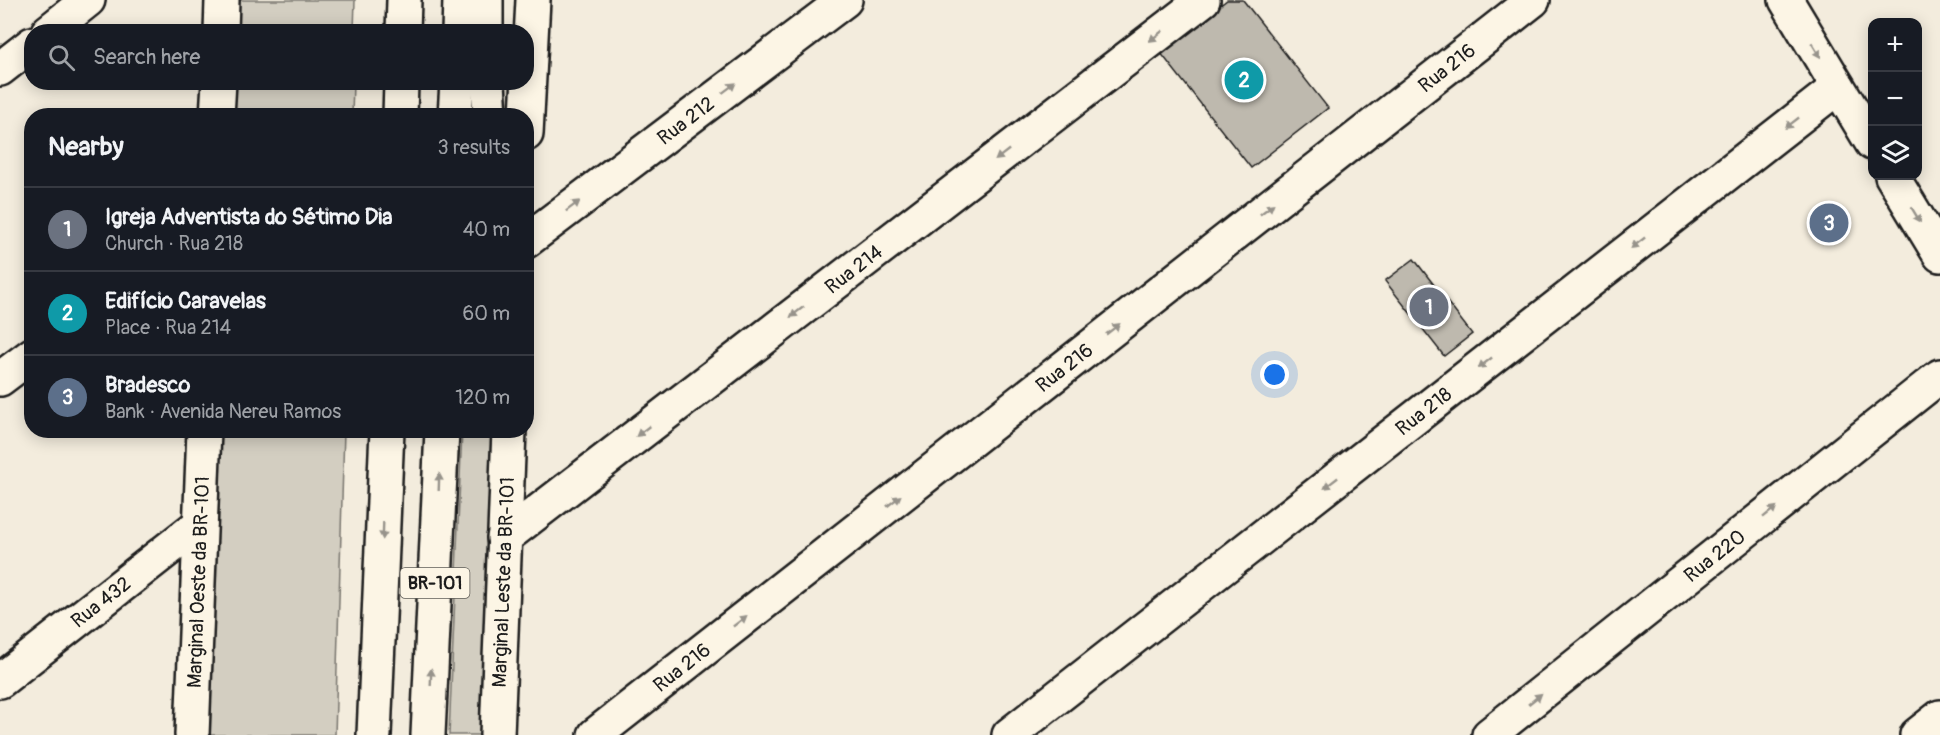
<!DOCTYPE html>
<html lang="en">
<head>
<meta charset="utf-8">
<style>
	:root { --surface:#171b24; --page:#242831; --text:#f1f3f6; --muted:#9ea1a6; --line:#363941; --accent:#919294 }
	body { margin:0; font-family:Pangolin,sans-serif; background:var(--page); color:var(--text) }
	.controls { position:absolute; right:18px; top:18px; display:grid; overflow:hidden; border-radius:12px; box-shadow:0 3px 15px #0003 }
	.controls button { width:54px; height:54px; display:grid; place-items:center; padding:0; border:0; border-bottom:2px solid var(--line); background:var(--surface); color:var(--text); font:30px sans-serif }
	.you { position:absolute; left:1275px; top:375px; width:21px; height:21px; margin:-15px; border:4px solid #fff; border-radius:50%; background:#1a73e8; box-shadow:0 0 0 9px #1a73e833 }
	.badge { display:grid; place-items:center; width:39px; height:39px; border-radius:50%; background:var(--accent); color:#fff; font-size:20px; font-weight:700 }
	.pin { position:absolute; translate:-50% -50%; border:3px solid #fff; box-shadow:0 2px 6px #0006 }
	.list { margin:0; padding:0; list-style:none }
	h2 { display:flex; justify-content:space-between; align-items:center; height:78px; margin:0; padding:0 24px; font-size:26px }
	h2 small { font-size:20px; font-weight:400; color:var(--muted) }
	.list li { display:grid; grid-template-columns:39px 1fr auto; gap:18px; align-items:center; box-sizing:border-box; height:84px; padding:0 24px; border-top:2px solid var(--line) }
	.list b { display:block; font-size:22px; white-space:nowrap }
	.list p { margin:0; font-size:20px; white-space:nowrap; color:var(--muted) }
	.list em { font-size:20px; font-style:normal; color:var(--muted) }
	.icon { flex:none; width:33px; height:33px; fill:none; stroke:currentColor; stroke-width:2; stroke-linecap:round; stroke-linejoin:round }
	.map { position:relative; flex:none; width:1940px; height:735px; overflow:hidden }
	.search { position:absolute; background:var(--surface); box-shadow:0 3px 15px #0003; left:24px; top:24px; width:510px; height:66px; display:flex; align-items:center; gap:15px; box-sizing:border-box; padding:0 21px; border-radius:24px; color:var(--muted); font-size:22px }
	.panel { position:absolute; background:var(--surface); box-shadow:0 3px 15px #0003; left:24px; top:108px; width:510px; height:330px; border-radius:24px }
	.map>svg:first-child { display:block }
	.green { fill:#d3cec1; stroke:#78756e; stroke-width:1.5 }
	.building { fill:#beb9ae; stroke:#1c1c1c; stroke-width:1.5 }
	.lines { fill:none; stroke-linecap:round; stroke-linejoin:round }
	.minor-casing { stroke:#1c1c1c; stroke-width:38 }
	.major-casing { stroke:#1c1c1c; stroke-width:38 }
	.highway-casing { stroke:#1c1c1c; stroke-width:38 }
	.minor { stroke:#fcf5e5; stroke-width:33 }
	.major { stroke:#fcf5e5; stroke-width:33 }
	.highway { stroke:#fcf5e5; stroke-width:33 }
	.oneway { fill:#97938b }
	.labels { text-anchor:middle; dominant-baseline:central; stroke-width:6; stroke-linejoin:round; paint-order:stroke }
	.shield { fill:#fcf5e5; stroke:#5f5d58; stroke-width:1.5 }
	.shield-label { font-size:18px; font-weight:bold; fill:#1c1c1c }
	.street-label { font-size:20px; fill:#1c1c1c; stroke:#fcf5e5 }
</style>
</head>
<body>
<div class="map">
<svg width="1940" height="735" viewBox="0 0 1940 735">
	<rect width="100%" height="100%" fill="#f3ecdd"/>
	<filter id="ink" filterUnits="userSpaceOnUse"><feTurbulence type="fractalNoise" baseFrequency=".0167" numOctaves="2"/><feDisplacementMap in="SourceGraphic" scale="12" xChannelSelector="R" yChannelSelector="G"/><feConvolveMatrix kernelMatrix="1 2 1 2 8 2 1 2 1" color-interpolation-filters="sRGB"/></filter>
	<g filter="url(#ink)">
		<g class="green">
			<path d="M237,0H355L354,31L236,32Z"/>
			<path d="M234,83H353L352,115L232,116Z"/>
			<path d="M220,431H344L335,735H208Z"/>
			<path d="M462,431H494L483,735H449Z"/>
		</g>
		<g class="building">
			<path d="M1227,0H1243L1328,108L1251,168L1160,52Z"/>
			<path d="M1414,259L1472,334L1444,356L1385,281Z"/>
		</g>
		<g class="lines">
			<g class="minor-casing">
				<g id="minor">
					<path d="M48,32L88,0"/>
					<path d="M0,69L32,44"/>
					<path id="s1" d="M526,241L845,0"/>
					<path d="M0,379L32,355"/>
					<path id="s2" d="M504,538L1203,0"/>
					<path id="s3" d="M0,681L200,524"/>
					<path id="s4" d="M595,735L1533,0"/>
					<path id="s5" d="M1009,735L1838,87"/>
					<path id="s6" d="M1489,735L1940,376"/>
					<path d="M1917,735L1940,717"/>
				</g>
			</g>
			<g class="major-casing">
				<g id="major">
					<path d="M1786,0L1872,143"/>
					<path d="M221,32L222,0"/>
					<path d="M217,116L219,82"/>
					<path d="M526,134L533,0"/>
					<path d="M1892,176L1940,255"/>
					<path id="s7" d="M192,735L204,430"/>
					<path id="s8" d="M497,735L509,430"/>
				</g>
			</g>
			<g class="highway-casing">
				<g id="highway">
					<path d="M486,0V32"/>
					<path d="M403,32L404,0"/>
					<path d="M459,32L460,0"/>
					<path d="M488,82L490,116"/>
					<path d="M400,116L401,82"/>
					<path d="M455,116L457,82"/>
					<path d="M374,735L387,430"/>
					<path d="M428,735L442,430"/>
				</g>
			</g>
			<use href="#minor" class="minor"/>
			<use href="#major" class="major"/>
			<use href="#highway" class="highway"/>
		</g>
		<defs><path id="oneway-solid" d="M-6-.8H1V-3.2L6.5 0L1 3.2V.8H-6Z" transform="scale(1.5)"/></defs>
		<g class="oneway">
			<use href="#oneway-solid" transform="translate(1156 36) rotate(142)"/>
			<use href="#oneway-solid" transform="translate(1816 50) rotate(59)"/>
			<use href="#oneway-solid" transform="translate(729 88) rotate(-37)"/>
			<use href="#oneway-solid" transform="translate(1792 123) rotate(142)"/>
			<use href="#oneway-solid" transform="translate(1002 155) rotate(142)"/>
			<use href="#oneway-solid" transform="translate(573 206) rotate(-37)"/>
			<use href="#oneway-solid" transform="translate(1267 209) rotate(-38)"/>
			<use href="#oneway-solid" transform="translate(1916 215) rotate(59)"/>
			<use href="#oneway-solid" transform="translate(1638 243) rotate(142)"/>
			<use href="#oneway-solid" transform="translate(797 312) rotate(142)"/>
			<use href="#oneway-solid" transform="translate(1113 329) rotate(-38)"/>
			<use href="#oneway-solid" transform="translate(1485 363) rotate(142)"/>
			<use href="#oneway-solid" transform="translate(643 431) rotate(142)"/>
			<use href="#oneway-solid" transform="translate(439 482) rotate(-88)"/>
			<use href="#oneway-solid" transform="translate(1331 483) rotate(142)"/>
			<use href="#oneway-solid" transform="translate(894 501) rotate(-38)"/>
			<use href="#oneway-solid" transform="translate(1770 512) rotate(-39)"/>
			<use href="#oneway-solid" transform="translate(383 531) rotate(92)"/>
			<use href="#oneway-solid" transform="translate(740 621) rotate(-38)"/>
			<use href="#oneway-solid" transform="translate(431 677) rotate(-88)"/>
			<use href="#oneway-solid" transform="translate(1535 699) rotate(-39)"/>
		</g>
	</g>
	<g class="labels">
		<rect class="shield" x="400.5" y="568" width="69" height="30" rx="4.5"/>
		<g class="shield-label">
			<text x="435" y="583">BR-101</text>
		</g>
		<g class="street-label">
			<text stroke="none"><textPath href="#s4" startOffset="1082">Rua 216</textPath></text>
			<text stroke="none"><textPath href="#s1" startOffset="200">Rua 212</textPath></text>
			<text stroke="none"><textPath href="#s2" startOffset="441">Rua 214</textPath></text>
			<text stroke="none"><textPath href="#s4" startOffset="596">Rua 216</textPath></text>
			<text stroke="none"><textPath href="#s5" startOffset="526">Rua 218</textPath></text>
			<text stroke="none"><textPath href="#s6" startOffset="288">Rua 220</textPath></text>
			<text stroke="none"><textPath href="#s7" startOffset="153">Marginal Oeste da BR-101</textPath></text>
			<text stroke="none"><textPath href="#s8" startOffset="153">Marginal Leste da BR-101</textPath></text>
			<text stroke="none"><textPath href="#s3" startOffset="128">Rua 432</textPath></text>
			<text stroke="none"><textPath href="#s4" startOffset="110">Rua 216</textPath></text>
		</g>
	</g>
</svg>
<div class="controls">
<button>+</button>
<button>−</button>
<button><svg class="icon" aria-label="layers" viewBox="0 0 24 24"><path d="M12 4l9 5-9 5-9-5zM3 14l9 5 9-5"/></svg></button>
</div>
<div class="you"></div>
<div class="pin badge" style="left:1429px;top:307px;background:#6b7280">1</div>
<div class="pin badge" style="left:1244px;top:80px;background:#0f9aa8">2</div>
<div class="pin badge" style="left:1829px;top:223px;background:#5c6f8a">3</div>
<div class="search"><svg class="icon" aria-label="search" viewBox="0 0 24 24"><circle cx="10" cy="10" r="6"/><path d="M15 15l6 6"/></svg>Search here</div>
<section class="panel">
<h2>Nearby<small>3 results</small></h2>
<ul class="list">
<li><span class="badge" style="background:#6b7280">1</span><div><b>Igreja Adventista do Sétimo Dia</b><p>Church · Rua 218</p></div><em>40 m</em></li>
<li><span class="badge" style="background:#0f9aa8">2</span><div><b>Edifício Caravelas</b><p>Place · Rua 214</p></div><em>60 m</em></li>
<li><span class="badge" style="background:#5c6f8a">3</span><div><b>Bradesco</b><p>Bank · Avenida Nereu Ramos</p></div><em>120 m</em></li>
</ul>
</section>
</div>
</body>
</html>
